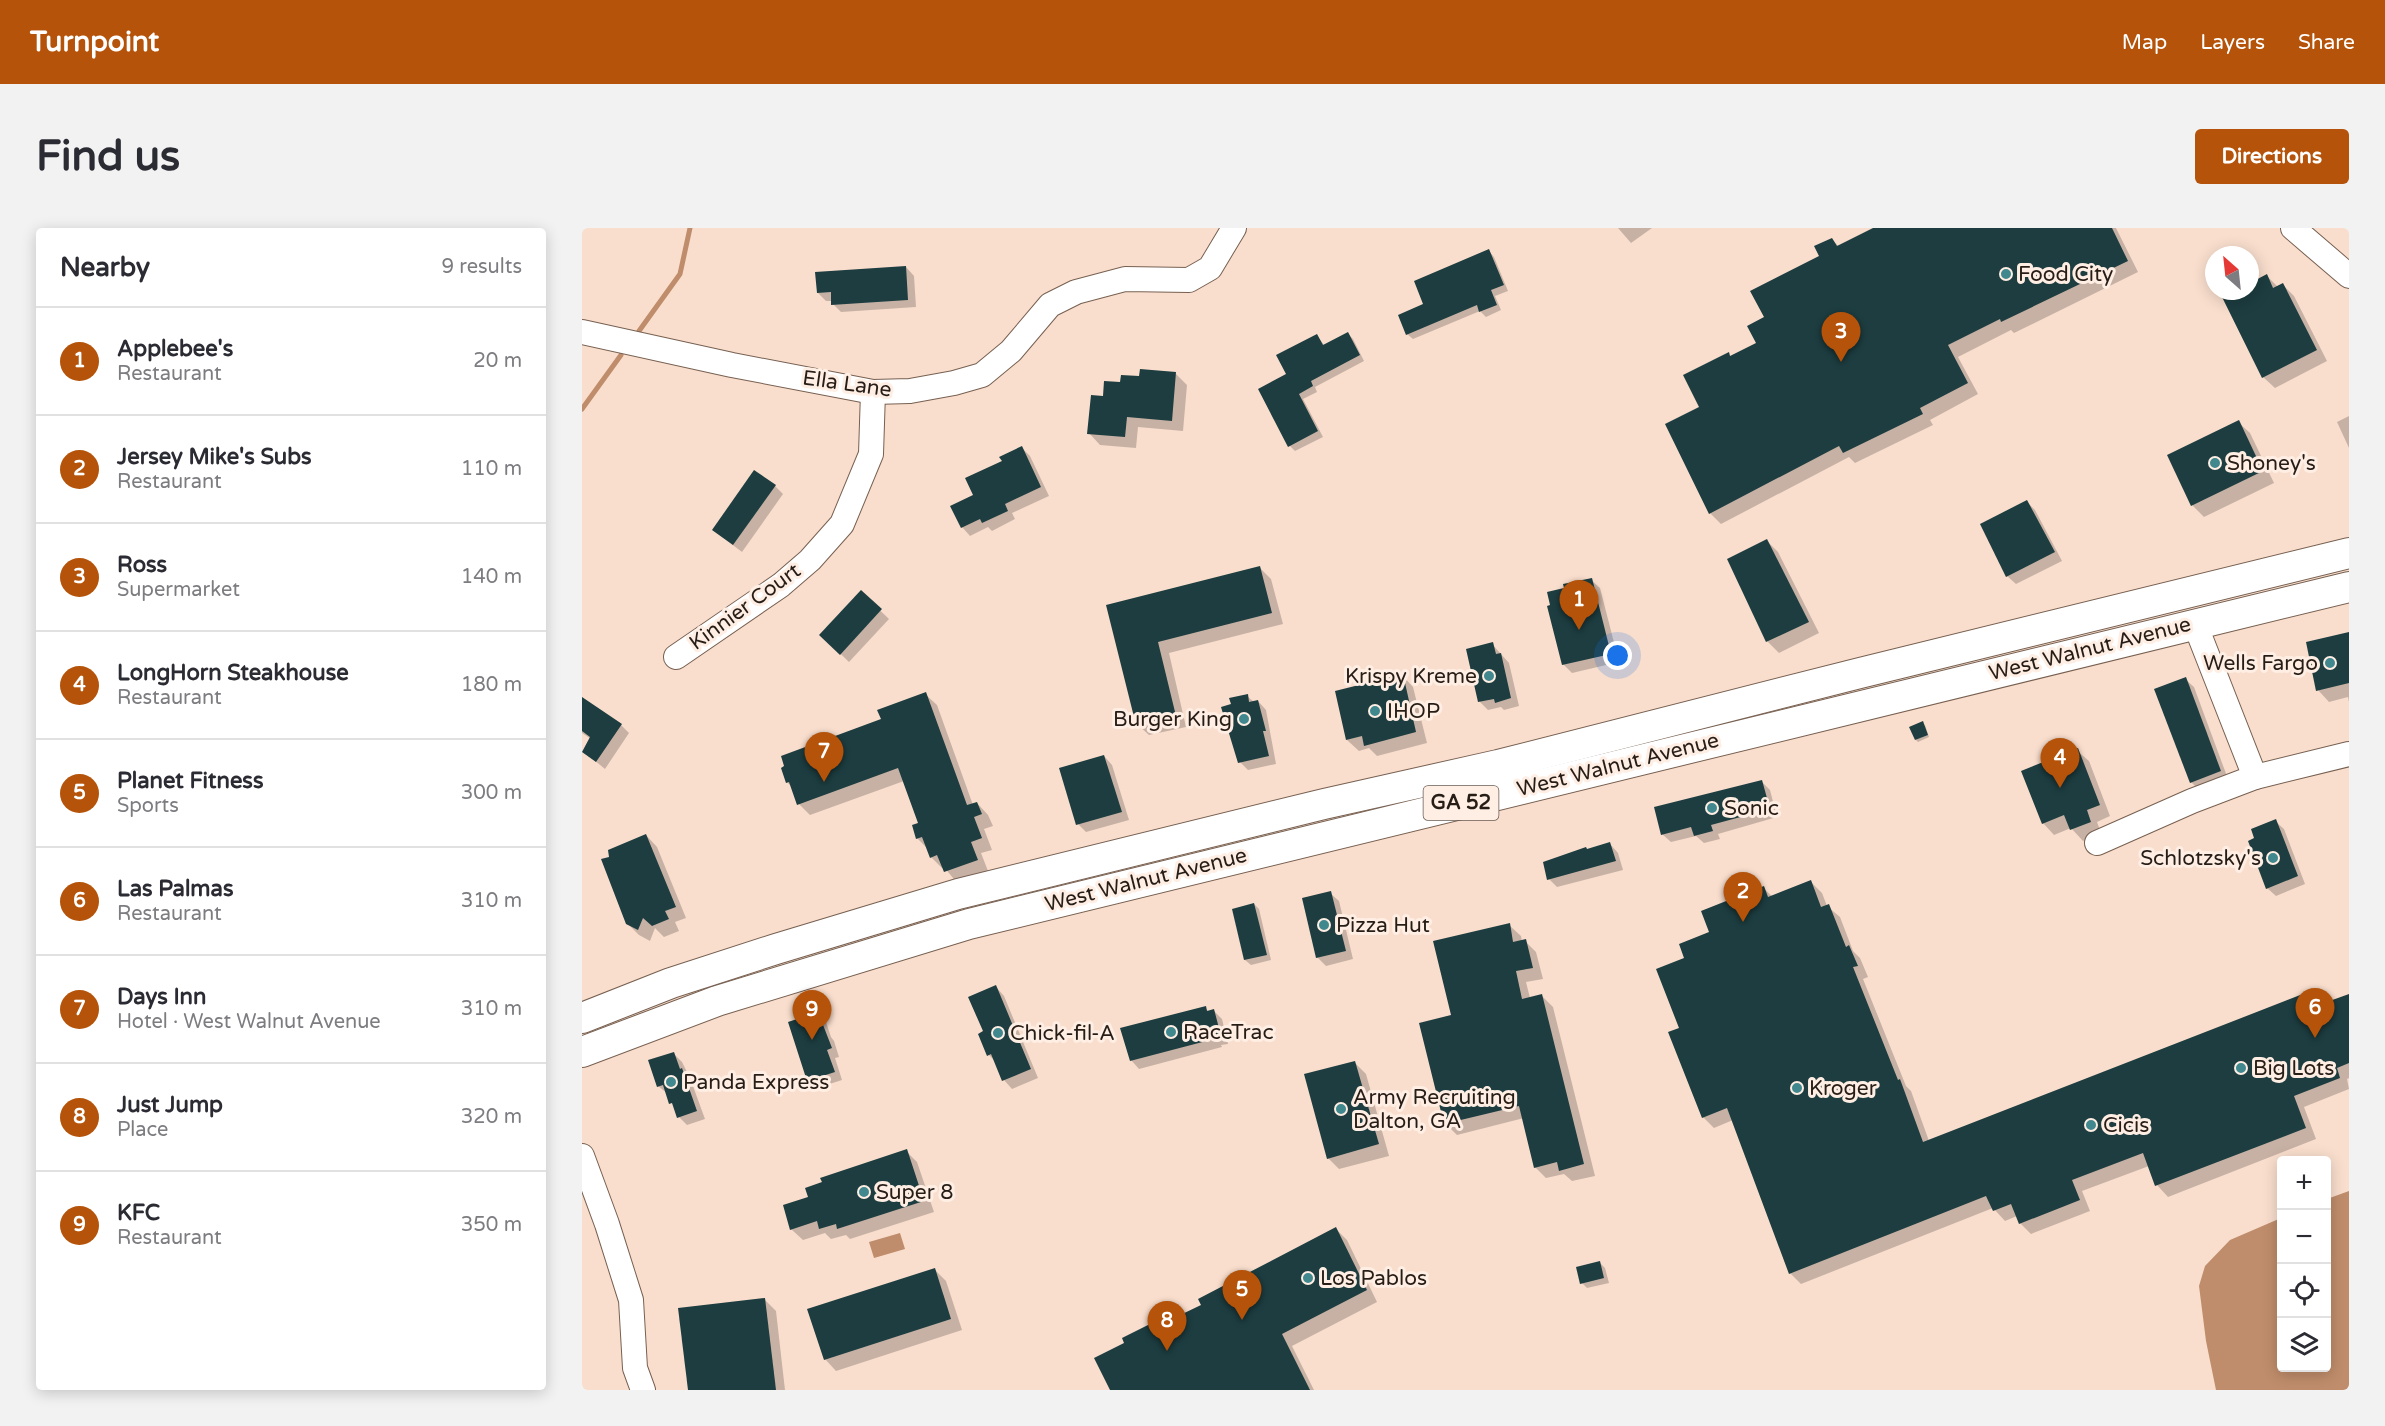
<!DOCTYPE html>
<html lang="en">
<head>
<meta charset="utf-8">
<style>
	:root { --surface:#fff; --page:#f2f2f3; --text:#2b2b33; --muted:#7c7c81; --line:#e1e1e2; --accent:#b45309 }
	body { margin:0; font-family:"Varela Round",sans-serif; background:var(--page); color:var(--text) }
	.controls { position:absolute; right:18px; bottom:18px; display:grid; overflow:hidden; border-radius:6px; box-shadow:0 3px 15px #0003 }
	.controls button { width:54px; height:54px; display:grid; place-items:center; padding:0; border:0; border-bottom:2px solid var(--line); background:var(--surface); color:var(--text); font:30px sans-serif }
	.compass { position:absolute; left:1623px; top:18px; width:54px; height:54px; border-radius:50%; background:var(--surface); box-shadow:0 3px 15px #0003; rotate:333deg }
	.you { position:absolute; left:1036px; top:428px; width:21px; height:21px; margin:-15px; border:4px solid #fff; border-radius:50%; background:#1a73e8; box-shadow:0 0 0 9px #1a73e833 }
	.badge { display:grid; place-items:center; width:39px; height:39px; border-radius:50%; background:var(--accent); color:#fff; font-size:20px; font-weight:700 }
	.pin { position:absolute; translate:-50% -50px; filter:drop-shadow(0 2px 3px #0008) }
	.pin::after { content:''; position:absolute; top:32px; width:21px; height:18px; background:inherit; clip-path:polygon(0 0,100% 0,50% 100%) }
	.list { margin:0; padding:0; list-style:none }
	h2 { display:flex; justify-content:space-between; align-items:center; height:78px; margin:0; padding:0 24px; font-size:26px }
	h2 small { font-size:20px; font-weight:400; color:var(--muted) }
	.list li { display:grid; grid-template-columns:39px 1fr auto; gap:18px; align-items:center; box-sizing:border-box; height:108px; padding:0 24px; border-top:2px solid var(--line) }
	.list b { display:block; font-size:22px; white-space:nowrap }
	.list p { margin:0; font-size:20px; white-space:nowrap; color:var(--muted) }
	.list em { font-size:20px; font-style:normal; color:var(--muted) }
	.icon { flex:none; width:33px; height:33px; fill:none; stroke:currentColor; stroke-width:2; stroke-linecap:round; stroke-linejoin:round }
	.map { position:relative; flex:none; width:1767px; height:1162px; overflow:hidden; border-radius:6px }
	header { display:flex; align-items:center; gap:36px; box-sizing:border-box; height:84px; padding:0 30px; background:var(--accent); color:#fff }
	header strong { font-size:28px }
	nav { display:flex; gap:33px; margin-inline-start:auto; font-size:21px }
	.intro { display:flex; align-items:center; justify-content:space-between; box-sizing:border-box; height:144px; padding:0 36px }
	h1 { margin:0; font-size:42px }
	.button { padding:15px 27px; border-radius:6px; background:var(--accent); color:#fff; font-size:21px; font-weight:700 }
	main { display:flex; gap:36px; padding:0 36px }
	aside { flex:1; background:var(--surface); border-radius:6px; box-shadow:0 3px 15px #0003 }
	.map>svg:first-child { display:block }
	.water { fill:#bf8d6b }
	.shadow { fill:#0003 }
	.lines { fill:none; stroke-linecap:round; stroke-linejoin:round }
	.stream { stroke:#bf8d6b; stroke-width:5 }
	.building { fill:#1d3d40 }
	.minor-casing { stroke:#776051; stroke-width:26 }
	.major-casing { stroke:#776051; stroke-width:32 }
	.minor { stroke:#fff; stroke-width:24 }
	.major { stroke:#fff; stroke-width:30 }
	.poi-dot { fill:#40888e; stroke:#feeee3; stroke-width:2 }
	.labels { text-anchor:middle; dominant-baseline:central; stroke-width:6; stroke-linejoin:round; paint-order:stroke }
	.shield { fill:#feeee3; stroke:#685c54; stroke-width:1.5 }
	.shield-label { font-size:20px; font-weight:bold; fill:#271d17 }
	.poi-label { font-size:21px; fill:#271d17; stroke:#feeee3; text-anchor:start }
	.street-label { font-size:21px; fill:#271d17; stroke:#feeee3 }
</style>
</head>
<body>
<header>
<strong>Turnpoint</strong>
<nav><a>Map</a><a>Layers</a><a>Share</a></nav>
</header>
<div class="intro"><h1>Find us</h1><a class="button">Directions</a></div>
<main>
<aside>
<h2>Nearby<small>9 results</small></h2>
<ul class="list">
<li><span class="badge">1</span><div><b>Applebee's</b><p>Restaurant</p></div><em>20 m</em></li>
<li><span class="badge">2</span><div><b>Jersey Mike's Subs</b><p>Restaurant</p></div><em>110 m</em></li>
<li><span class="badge">3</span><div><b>Ross</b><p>Supermarket</p></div><em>140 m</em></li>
<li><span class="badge">4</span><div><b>LongHorn Steakhouse</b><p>Restaurant</p></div><em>180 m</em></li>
<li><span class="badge">5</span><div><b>Planet Fitness</b><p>Sports</p></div><em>300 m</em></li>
<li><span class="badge">6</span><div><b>Las Palmas</b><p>Restaurant</p></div><em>310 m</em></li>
<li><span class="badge">7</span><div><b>Days Inn</b><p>Hotel · West Walnut Avenue</p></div><em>310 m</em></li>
<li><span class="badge">8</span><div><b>Just Jump</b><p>Place</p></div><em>320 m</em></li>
<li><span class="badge">9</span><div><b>KFC</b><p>Restaurant</p></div><em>350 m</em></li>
</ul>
</aside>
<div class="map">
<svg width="1767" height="1162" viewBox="0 0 1767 1162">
	<rect width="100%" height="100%" fill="#f9decd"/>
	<g class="water">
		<path d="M1767,963V1162H1634L1624,1113L1617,1058L1623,1038L1648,1012L1699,990L1700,1140H1744L1745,971Z"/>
		<path d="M318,1005L323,1021L292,1030L287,1014Z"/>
	</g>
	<g class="shadow">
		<path d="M1036,0H1070L1049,15Z"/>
		<path d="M1294,0H1534L1556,44L1432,105L1429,102L1376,129L1396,166L1348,192L1351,197L1273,235L1267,229L1139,296L1128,285L1119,179L1146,126L1149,129L1176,115L1184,90L1239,29L1250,11L1257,19Z"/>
		<path d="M907,23L912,29L926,63L913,68L919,82L904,89L898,83L831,111L825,106L843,77Z"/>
		<path d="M324,39L332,48L334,79L259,84L251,76V73H244L236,65Z"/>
		<path d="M1685,48L1696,59L1701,57L1712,68L1745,133L1693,160L1681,149L1655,63H1668V56Z"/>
		<path d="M766,106L771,111L782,133L733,159L735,164L721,171L741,209L713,223L708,218L678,162L706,147L735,108L743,118Z"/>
		<path d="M594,146L605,157L601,203L556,199L554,220L518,217L507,205L522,170L539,156L559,150Z"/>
		<path d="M1767,188V220L1755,194Z"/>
		<path d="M1656,194L1668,205L1692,255L1622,289L1611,278L1587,228Z"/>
		<path d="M440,220L448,228L467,268L430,285L433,291L410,303L406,299L388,308L380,299L393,268L422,234Z"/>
		<path d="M193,258L201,266L160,324L131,302Z"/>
		<path d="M1445,274L1453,282L1480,333L1434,356L1425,348Z"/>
		<path d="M1185,313L1196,324L1237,405L1197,425L1186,414L1147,331Z"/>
		<path d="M678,340L689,351L701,396L587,425L604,499L567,507L555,496L526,378Z"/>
		<path d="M1009,352L1018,360L1037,434L990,445L981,436Z"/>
		<path d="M279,364L307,391L267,434L239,407Z"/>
		<path d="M1767,405V474L1766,469L1747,474L1736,462Z"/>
		<path d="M910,416L927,435L937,478L922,482L919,479L906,482L898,474Z"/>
		<path d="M820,447L831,459L845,515L795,528L787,520L777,523L765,512Z"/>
		<path d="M1603,451L1612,459L1646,551L1617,562L1609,554Z"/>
		<path d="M343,466L355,477L391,577L395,575L406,587L411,598L402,601L410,622L399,625L406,643L375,655L362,639L360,640L349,629L346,621L335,610L338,596L322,553L228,587L217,576L211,560L205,554Z"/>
		<path d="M665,468L672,474L676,473L684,482L694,536L666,542L658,534Z"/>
		<path d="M0,471L39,497L47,505L23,541L1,523L9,511L0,505Z"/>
		<path d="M1343,497L1347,509L1336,514L1334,512Z"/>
		<path d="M1486,515L1507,533L1528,588L1515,594L1519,605L1501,613L1489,600L1472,607L1461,595L1478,528Z"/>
		<path d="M522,528L530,537L547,592L504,604L496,596Z"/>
		<path d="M1180,554L1188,562L1195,589L1136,606L1138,611L1122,615L1114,608L1089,614L1080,606Z"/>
		<path d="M1693,593L1702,601L1723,656L1694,668L1685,660Z"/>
		<path d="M64,607L75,619L104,690L93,694L97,703L82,709L73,700L68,713L57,707L45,695L29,630Z"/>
		<path d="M1028,616L1036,625L1041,642L975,659L967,651L1005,623Z"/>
		<path d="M1229,654L1240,665L1245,678L1258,689L1271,723L1278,730L1286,749L1281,751L1324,858L1329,863L1347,913L1725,766L1736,777L1767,767V850L1765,851L1767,861L1722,879L1734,911L1586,969L1575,957L1567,938L1500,963L1508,983L1449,1006L1438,995L1435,988L1423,993L1411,980L1219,1056L1208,1045L1151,892L1132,900L1121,889L1099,800L1104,731L1129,705L1181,660L1191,669Z"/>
		<path d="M748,665L757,673L771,731L744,738L735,729Z"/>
		<path d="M672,676L677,681L689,732L669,737L663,732L652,682Z"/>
		<path d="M927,697L939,708L940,714L943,713L954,724L961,751L944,754L948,770L960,768L971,779L1013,948L990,953L982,946L964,950L953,939L942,890L875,907L864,896L839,796L870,788Z"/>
		<path d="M414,759L422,768L456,850L430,861L422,852L414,834L407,827L403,804Z"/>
		<path d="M623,780L627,784L632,783L640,791L646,816L639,817L640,819L557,841L549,832Z"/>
		<path d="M235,786L244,794L249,809L252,813L257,829L253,830L260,852L235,860L226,852Z"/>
		<path d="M92,826L100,834L108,850L123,891L105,897L97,889L86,866L76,858Z"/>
		<path d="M773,835L784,846L807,928L757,941L746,930Z"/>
		<path d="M324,923L335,934L352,984L268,1011L264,1007L249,1011L243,1005L221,1012L209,1001L228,970Z"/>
		<path d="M754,1001L765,1012L795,1074L710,1118L732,1162H530L544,1116L591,1086L595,1090L621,1078Z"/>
		<path d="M1018,1035L1023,1040L1027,1055L1005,1060L1000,1055Z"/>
		<path d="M352,1041L364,1053L380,1102L254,1143L243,1131Z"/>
		<path d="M183,1072L194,1083L203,1162H107Z"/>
	</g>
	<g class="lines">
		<g class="stream">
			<path d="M57,103L98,46L108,0"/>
			<path d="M0,181L39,127"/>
		</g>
	</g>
	<g class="building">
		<path d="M1291,0H1530L1546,33L1419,94L1418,91L1366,117L1386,155L1338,180L1341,186L1261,225L1257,218L1127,286L1083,196L1117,179L1101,147L1147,124L1148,128L1174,115L1165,98L1182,89L1168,63L1237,28L1232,18L1250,10L1255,18Z"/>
		<path d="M907,21L922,57L909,62L915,77L897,84L895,77L824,107L816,87L841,76L832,53Z"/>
		<path d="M324,38L326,72L249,77V64L235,65L233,44Z"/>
		<path d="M1685,46L1691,60L1701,55L1735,122L1680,150L1640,69L1651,63H1668V55Z"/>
		<path d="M766,104L778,127L729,153L731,158L717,166L736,203L706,219L676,161L704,146L694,127L735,106L741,117Z"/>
		<path d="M558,141L594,144L590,193L545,189L543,209L505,206L509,167L521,168L522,153L538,154L539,147L557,148Z"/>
		<path d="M1657,192L1681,243L1609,278L1585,227Z"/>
		<path d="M440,218L459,259L423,276L426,283L400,295L398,291L379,300L368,278L391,267L383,250L420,233L417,229Z"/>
		<path d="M172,242L194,257L151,317L130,302Z"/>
		<path d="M1445,272L1473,324L1424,349L1398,296Z"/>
		<path d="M1185,311L1227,394L1184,414L1145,331Z"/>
		<path d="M678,338L690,385L576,414L594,488L554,497L524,377Z"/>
		<path d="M1010,350L1029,426L980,437L965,378L968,377L965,364L982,360L981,356Z"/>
		<path d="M279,362L300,381L258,427L237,407Z"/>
		<path d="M1767,404V455L1734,463L1724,414Z"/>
		<path d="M911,414L914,426L919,425L929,470L913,475L912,471L896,474L884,421Z"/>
		<path d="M821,446L834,504L782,518L780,508L764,512L753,463Z"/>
		<path d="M1604,449L1639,543L1608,555L1572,461Z"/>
		<path d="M344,464L385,577L395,574L400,586L392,589L400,610L389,614L396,632L362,644L355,627L348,630L340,609L334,611L330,597L336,595L316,540L215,577L207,554L204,555L199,540L202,538L199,528L299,491L295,482Z"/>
		<path d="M666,466L667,474L676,472L684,503H681L687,528L656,535L639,479L649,476L647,470Z"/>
		<path d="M0,469L40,496L14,534L0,524L8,509L0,503Z"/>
		<path d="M1341,493L1346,507L1333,512L1327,499Z"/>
		<path d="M1486,513L1490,522L1496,520L1518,577L1505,582L1509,594L1488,602L1482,587L1460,596L1439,543L1476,528L1472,519Z"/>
		<path d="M522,527L540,584L494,597L477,540Z"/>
		<path d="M1180,552L1188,581L1129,597L1131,603L1112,608L1109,599L1079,607L1072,579Z"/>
		<path d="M1694,591L1716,648L1684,661L1666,613L1672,610L1669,601Z"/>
		<path d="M64,606L94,679L83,683L87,691L70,698L61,690L56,702L44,696L19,631L27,629L26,622Z"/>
		<path d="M1028,614L1034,633L965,652L961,634L1004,619L1005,621Z"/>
		<path d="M1229,652L1239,679L1247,676L1264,719L1267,717L1276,738L1271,739L1316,852L1318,851L1341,914L1726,764L1731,779L1767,766V835L1755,840L1758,850L1712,868L1724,900L1573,958L1561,925L1490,952L1498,972L1437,996L1429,976L1411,983L1404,968L1207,1046L1145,880L1120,890L1086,804L1097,800L1074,741L1102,730L1097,716L1127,704L1119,683L1182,658L1186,669Z"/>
		<path d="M749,663L764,723L734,730L720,670Z"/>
		<path d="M672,675L685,727L662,732L650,681Z"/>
		<path d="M928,695L931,714L944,711L951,740L934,743L940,771L960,766L1002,936L977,943L975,934L952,940L937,878L862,896L837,795L869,787L851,713Z"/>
		<path d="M414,757L449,841L420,853L409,826L405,828L396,806L401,803L386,769Z"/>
		<path d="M624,778L625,783L632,781L639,808L632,809V811L548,833L538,800Z"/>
		<path d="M236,784L250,820L245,822L253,844L225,853L206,794Z"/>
		<path d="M92,824L98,841L100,840L115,883L95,890L90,875L87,876L81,857L75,859L66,832Z"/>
		<path d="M773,833L797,916L745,931L722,846Z"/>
		<path d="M325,921L342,973L255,1001L254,996L237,1001L235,993L208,1002L201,977L226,969L223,960L240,954L238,950Z"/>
		<path d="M754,999L785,1062L700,1106L728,1162H528L512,1130L542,1115L540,1110L592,1084L594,1089L619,1077L616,1071Z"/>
		<path d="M1018,1033L1022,1050L998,1056L994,1039Z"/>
		<path d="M353,1040L369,1091L242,1132L225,1081Z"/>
		<path d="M183,1070L194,1162H106L96,1080Z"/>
	</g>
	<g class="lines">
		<g class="minor-casing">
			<g id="minor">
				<path d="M1711,0L1767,48"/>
				<path d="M0,104L150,137L291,164L328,163L372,155L400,147L429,123L468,77L494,64L543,51L607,52L628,40L652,0"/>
				<path d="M94,429L199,357L228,332L260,296L289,226L291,164"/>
				<path d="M1673,549L1767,526"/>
				<path d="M1515,615L1610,573L1673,549L1613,396"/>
				<path d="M0,928L25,996L49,1072L53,1140L61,1162"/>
			</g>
		</g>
		<g class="major-casing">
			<g id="major">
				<path d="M0,790L89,755L194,721L376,666L742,576L916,537L1278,445L1767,325"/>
				<path d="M0,824L135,773L387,696L1767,359"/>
			</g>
		</g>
		<use href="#minor" class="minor"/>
		<use href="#major" class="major"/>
	</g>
	<g class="poi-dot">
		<circle cx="1424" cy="46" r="6"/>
		<circle cx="1633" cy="235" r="6"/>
		<circle cx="1748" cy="435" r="6"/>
		<circle cx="907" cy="448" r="6"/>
		<circle cx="793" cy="483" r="6"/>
		<circle cx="662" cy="491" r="6"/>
		<circle cx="1130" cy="580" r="6"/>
		<circle cx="1691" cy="630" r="6"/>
		<circle cx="742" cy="697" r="6"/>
		<circle cx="589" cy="804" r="6"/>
		<circle cx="416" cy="805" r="6"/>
		<circle cx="1659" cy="840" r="6"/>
		<circle cx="89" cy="854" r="6"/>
		<circle cx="1215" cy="860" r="6"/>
		<circle cx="759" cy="881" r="6"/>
		<circle cx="1509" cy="897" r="6"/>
		<circle cx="282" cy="964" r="6"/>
		<circle cx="726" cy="1050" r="6"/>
	</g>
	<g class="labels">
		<rect class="shield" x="841.5" y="558" width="75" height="34" rx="4.5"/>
		<g class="shield-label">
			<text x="879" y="575">GA 52</text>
		</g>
		<g class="poi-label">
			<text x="1436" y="46">Food City</text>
			<text x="1645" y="235">Shoney's</text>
			<text x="1736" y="435" text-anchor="end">Wells Fargo</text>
			<text x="895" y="448" text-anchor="end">Krispy Kreme</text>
			<text x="805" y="483">IHOP</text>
			<text x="650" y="491" text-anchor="end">Burger King</text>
			<text x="1142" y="580">Sonic</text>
			<text x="1679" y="630" text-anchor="end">Schlotzsky's</text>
			<text x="754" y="697">Pizza Hut</text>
			<text x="601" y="804">RaceTrac</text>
			<text x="428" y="805">Chick-fil-A</text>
			<text x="1671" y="840">Big Lots</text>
			<text x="101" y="854">Panda Express</text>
			<text x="1227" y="860">Kroger</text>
			<text x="771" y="869">Army Recruiting<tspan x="771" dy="24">Dalton, GA</tspan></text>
			<text x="1521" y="897">Cicis</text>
			<text x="294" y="964">Super 8</text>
			<text x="738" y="1050">Los Pablos</text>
		</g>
		<g class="street-label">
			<text transform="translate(265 156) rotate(8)">Ella Lane</text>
			<text transform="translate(163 379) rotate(-36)">Kinnier Court</text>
			<text transform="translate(1508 421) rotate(-14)">West Walnut Avenue</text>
			<text transform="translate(1036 537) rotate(-14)">West Walnut Avenue</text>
			<text transform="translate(564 652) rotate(-14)">West Walnut Avenue</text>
		</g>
	</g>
</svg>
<div class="controls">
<button>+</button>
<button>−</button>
<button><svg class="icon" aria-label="locate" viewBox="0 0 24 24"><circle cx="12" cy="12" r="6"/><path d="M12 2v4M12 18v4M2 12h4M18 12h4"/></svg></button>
<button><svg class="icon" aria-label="layers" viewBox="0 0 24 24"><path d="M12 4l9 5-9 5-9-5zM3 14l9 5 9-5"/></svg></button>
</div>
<svg class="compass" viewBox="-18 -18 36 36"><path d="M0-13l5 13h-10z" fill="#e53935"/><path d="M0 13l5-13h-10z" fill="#7c7c81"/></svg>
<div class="you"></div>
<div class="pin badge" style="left:997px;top:402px">1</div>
<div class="pin badge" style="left:1161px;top:694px">2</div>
<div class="pin badge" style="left:1259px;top:134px">3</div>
<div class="pin badge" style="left:1478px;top:560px">4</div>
<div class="pin badge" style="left:660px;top:1092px">5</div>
<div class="pin badge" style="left:1733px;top:810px">6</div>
<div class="pin badge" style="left:242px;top:554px">7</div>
<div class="pin badge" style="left:585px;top:1123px">8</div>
<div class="pin badge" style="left:230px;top:812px">9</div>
</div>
</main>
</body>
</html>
